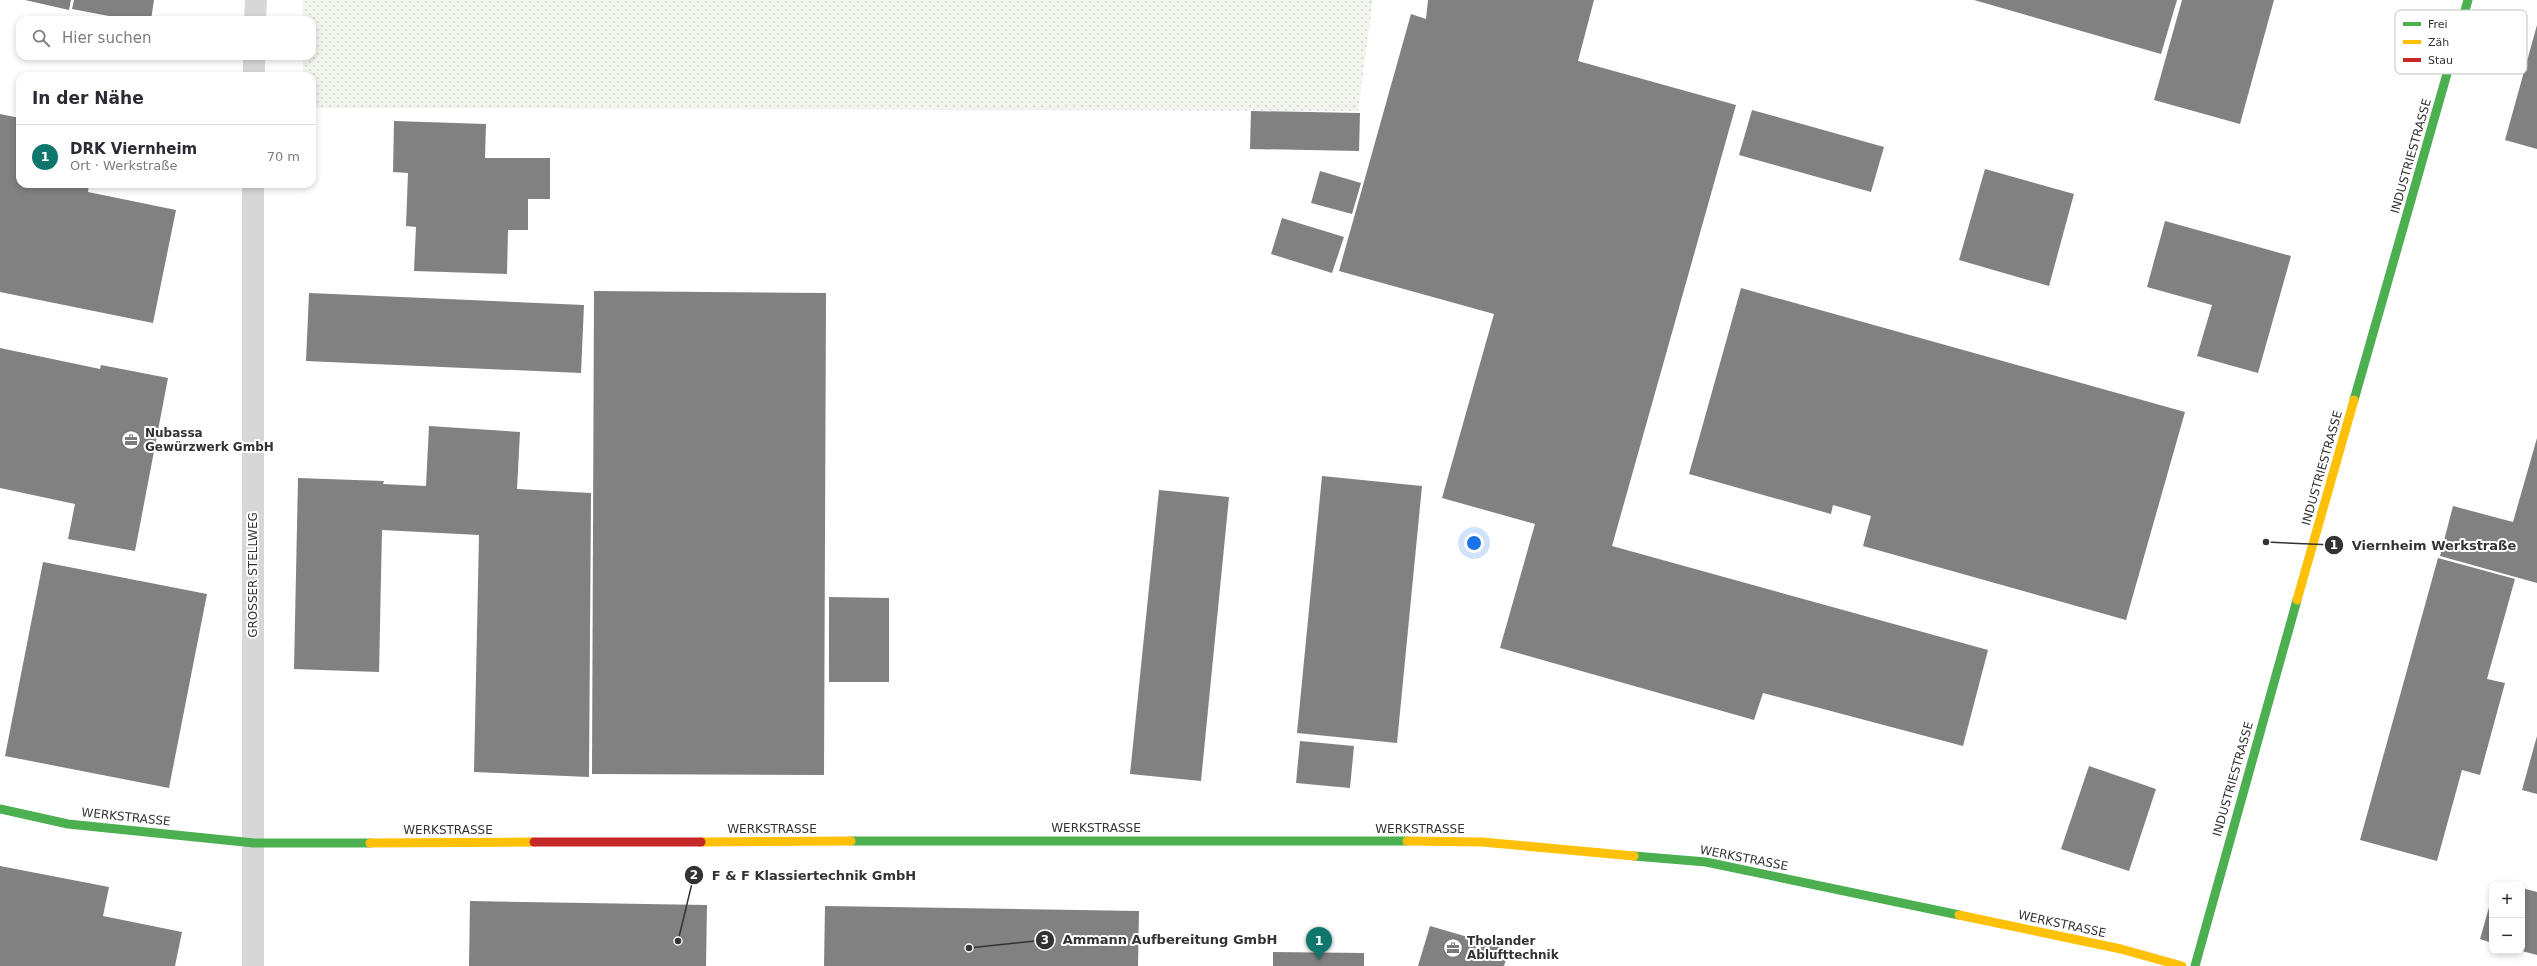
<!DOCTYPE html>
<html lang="de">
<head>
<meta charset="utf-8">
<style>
	:root { --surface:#fff; --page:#f2f2f3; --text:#2b2b33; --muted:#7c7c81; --line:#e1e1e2; --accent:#0f766e }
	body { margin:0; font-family:"DejaVu Sans",sans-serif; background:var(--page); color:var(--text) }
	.controls { position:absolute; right:12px; bottom:12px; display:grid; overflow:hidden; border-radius:8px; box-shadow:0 2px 6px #0003 }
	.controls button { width:36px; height:36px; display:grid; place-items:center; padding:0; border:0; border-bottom:1px solid var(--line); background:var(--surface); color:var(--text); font:20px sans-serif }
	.you { position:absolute; left:1474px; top:543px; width:14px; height:14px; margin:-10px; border:3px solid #fff; border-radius:50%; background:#1a73e8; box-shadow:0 0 0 6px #1a73e833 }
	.badge { display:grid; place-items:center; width:26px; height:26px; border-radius:50%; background:var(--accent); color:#fff; font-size:13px; font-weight:700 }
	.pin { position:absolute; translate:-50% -33px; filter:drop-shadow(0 1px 2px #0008) }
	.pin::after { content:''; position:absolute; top:21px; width:14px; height:12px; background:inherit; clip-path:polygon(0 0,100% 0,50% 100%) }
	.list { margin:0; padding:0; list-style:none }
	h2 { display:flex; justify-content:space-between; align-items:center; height:52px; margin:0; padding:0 16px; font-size:17px }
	h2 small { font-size:13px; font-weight:400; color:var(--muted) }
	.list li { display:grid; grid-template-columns:26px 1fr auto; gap:12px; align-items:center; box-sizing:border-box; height:64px; padding:0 16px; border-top:1px solid var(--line) }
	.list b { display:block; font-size:15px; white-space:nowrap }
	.list p { margin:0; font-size:13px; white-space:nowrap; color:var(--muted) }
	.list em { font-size:13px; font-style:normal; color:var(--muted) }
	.icon { flex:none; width:22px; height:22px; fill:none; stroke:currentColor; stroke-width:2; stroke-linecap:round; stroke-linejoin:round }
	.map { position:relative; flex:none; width:2537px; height:966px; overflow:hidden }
	.search { position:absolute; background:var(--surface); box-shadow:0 2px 6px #0003; left:16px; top:16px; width:300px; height:44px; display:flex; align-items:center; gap:10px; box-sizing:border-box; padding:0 14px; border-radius:12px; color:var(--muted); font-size:15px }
	.panel { position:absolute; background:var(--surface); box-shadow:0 2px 6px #0003; left:16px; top:72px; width:300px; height:116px; border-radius:12px }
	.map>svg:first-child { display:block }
	.grass { fill:url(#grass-dots) }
	.building { fill:#818181 }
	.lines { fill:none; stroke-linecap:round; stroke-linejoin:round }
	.street { stroke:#d7d7d7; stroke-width:22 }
	.fast { stroke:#4caf50; stroke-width:9 }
	.slow { stroke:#ffc107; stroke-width:9 }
	.jam { stroke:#c62828; stroke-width:9 }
	.labels { text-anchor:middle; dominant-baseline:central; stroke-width:4; stroke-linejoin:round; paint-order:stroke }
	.street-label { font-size:12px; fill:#333; stroke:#fff }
	.poi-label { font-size:12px; font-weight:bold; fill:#333; stroke:#fff; text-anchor:start }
	.key { fill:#fff; stroke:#c2c2c2; stroke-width:1 }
	.key-label { font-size:11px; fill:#333 }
	.leader { fill:none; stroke:#333; stroke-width:1.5 }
	.callout-dot { fill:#333; stroke:#fff; stroke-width:1.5 }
	.mark-label { font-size:12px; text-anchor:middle; font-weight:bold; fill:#fff }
	.callout-label { font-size:13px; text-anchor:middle; font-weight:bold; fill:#333; stroke:#fff; stroke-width:4; stroke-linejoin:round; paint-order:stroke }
</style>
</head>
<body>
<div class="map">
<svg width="2537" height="966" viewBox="0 0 2537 966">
	<defs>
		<pattern id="grass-dots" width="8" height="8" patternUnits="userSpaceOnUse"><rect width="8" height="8" fill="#f1f5ed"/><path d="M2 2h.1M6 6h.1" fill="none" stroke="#cfd2cc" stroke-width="1.8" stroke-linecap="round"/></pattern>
	</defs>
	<rect width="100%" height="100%" fill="#fff"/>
	<path class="grass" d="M303,0H1373L1358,111L312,108V76H303V56H312V20H303Z"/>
	<g class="building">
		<path d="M25,0H71L69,10Z"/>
		<path d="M74,0H154L151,20H130L72,9Z"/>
		<path d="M1428,0H1594L1578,61L1736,105L1612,546L1988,650L1963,746L1763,693L1754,720L1500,648L1535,524L1442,498L1494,314L1339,271L1411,14L1426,19Z"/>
		<path d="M1974,0H2177L2161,54Z"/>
		<path d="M2182,0H2274L2240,124L2154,100Z"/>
		<path d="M2537,25V149L2505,140Z"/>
		<path d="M1752,110L1884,147L1871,192L1739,155Z"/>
		<path d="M1251,111L1360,113L1359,151L1250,149Z"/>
		<path d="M0,114L20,118V184H89L88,192L176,210L153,323L0,292Z"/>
		<path d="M394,121L486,124L485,158H550V199H528V230H508L507,274L414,271L416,227L406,226L408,173L393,172Z"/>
		<path d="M1985,169L2074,194L2049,286L1959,260Z"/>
		<path d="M1320,171L1361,183L1352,214L1311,203Z"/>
		<path d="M1282,218L1344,237L1332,273L1271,254Z"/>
		<path d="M2165,221L2291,256L2258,373L2197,356L2212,305L2147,287Z"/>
		<path d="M1741,288L2185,412L2126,620L1863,546L1871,516L1833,505L1831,514L1689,474Z"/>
		<path d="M594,291L826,293L824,775L592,774Z"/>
		<path d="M309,293L584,305L581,373L306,361Z"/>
		<path d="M0,348L100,369L101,365L168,378L135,551L68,539L75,504L0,488Z"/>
		<path d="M429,426L520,432L517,489L591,493L589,777L474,772L479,535L382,530L379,672L294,669L298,478L384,481L383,484L426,486Z"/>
		<path d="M2537,438V583L2440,556L2453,506L2513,522Z"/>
		<path d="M1322,476L1422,486L1397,743L1297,733Z"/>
		<path d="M1159,490L1229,497L1201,781L1130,774Z"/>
		<path d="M2438,558L2515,579L2487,679L2505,683L2480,775L2462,770L2437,861L2360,840Z"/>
		<path d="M43,562L207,594L169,788L5,756Z"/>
		<path d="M829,597L889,598V682H829Z"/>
		<path d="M2537,736V794L2522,790Z"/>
		<path d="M1300,741L1354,746L1350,788L1296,783Z"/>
		<path d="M2089,766L2156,789L2129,871L2061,849Z"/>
		<path d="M0,866L109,887L103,916L182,932L175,966H0Z"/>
		<path d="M2522,888L2537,892V955L2522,951Z"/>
		<path d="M2492,897V943L2480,939Z"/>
		<path d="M470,901L707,905L706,966H469Z"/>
		<path d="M825,906L1139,911L1138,966H824Z"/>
		<path d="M1430,926L1509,949L1504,966H1418Z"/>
		<path d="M1273,952L1364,953V966H1273Z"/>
	</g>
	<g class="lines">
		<g class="street">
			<path d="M255,20L256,0"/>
			<path d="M254,76V56"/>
			<path d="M253,184V966"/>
		</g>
		<g class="fast">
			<path d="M2354,400L2468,0"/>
			<path d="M0,809L68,824L254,843H370"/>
			<path d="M851,841H1407"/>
			<path d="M1634,856L1706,862L1959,915"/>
			<path d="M2195,966L2297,600"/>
		</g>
		<g class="slow">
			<path d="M2297,600L2354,400"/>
			<path d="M1407,841L1482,842L1634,856"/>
			<path d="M701,842L851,841"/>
			<path d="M370,843L534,842"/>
			<path d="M1959,915L2121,949L2182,966"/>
		</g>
		<path class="jam" d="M534,842H701"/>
	</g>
	<defs>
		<g id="office-ring" transform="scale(1)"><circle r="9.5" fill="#fff" stroke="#7a7a7a" stroke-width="1.5"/><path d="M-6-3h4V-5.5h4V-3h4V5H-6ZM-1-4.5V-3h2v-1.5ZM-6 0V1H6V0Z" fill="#7a7a7a"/></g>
	</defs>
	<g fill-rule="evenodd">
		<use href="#office-ring" x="131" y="440"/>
		<use href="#office-ring" x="1453" y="948"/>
	</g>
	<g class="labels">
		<g class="street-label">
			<text transform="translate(2411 156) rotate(-74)">INDUSTRIESTRASSE</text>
			<text transform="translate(2322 468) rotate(-74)">INDUSTRIESTRASSE</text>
			<text transform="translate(253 575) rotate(-90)">GROSSER STELLWEG</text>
			<text transform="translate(2233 779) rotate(-74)">INDUSTRIESTRASSE</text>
			<text transform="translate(126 817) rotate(6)">WERKSTRASSE</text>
			<text x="1096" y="828">WERKSTRASSE</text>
			<text x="772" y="829">WERKSTRASSE</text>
			<text x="1420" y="829">WERKSTRASSE</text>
			<text x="448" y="830">WERKSTRASSE</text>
			<text transform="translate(1744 858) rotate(11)">WERKSTRASSE</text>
			<text transform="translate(2062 924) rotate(12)">WERKSTRASSE</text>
		</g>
		<g class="poi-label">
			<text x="145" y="433">Nubassa<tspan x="145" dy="14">Gewürzwerk GmbH</tspan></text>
			<text x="1467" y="941">Tholander<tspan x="1467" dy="14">Ablufttechnik</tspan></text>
		</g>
	</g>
	<rect x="2395" y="10" width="132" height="64" rx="6" class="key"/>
	<rect x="2403" y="22" width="18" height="4" fill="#4caf50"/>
	<rect x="2403" y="40" width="18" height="4" fill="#ffc107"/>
	<rect x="2403" y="58" width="18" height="4" fill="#c62828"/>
	<g class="key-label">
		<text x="2428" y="28">Frei</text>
		<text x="2428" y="46">Zäh</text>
		<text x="2428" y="64">Stau</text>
	</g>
	<path class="leader" d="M2266 542L2334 545M678 941L694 875M969 948L1045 940"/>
	<g class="callout-dot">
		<circle cx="2266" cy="542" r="4"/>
		<circle cx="678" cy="941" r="4"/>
		<circle cx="969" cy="948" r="4"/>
		<circle cx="2334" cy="545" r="10"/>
		<circle cx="694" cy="875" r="10"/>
		<circle cx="1045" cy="940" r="10"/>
	</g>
	<g class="mark-label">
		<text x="2334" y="549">1</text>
		<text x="694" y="879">2</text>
		<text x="1045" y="944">3</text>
	</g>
	<g class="callout-label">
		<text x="2434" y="550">Viernheim Werkstraße</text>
		<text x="814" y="880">F &amp; F Klassiertechnik GmbH</text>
		<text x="1170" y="944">Ammann Aufbereitung GmbH</text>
	</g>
</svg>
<div class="controls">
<button>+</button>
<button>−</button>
</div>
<div class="you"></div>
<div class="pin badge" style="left:1319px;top:960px">1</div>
<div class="search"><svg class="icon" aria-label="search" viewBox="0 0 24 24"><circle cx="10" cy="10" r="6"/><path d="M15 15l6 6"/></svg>Hier suchen</div>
<section class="panel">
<h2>In der Nähe<small></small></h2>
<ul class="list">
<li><span class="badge">1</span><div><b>DRK Viernheim</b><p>Ort · Werkstraße</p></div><em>70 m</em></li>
</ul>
</section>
</div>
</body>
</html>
